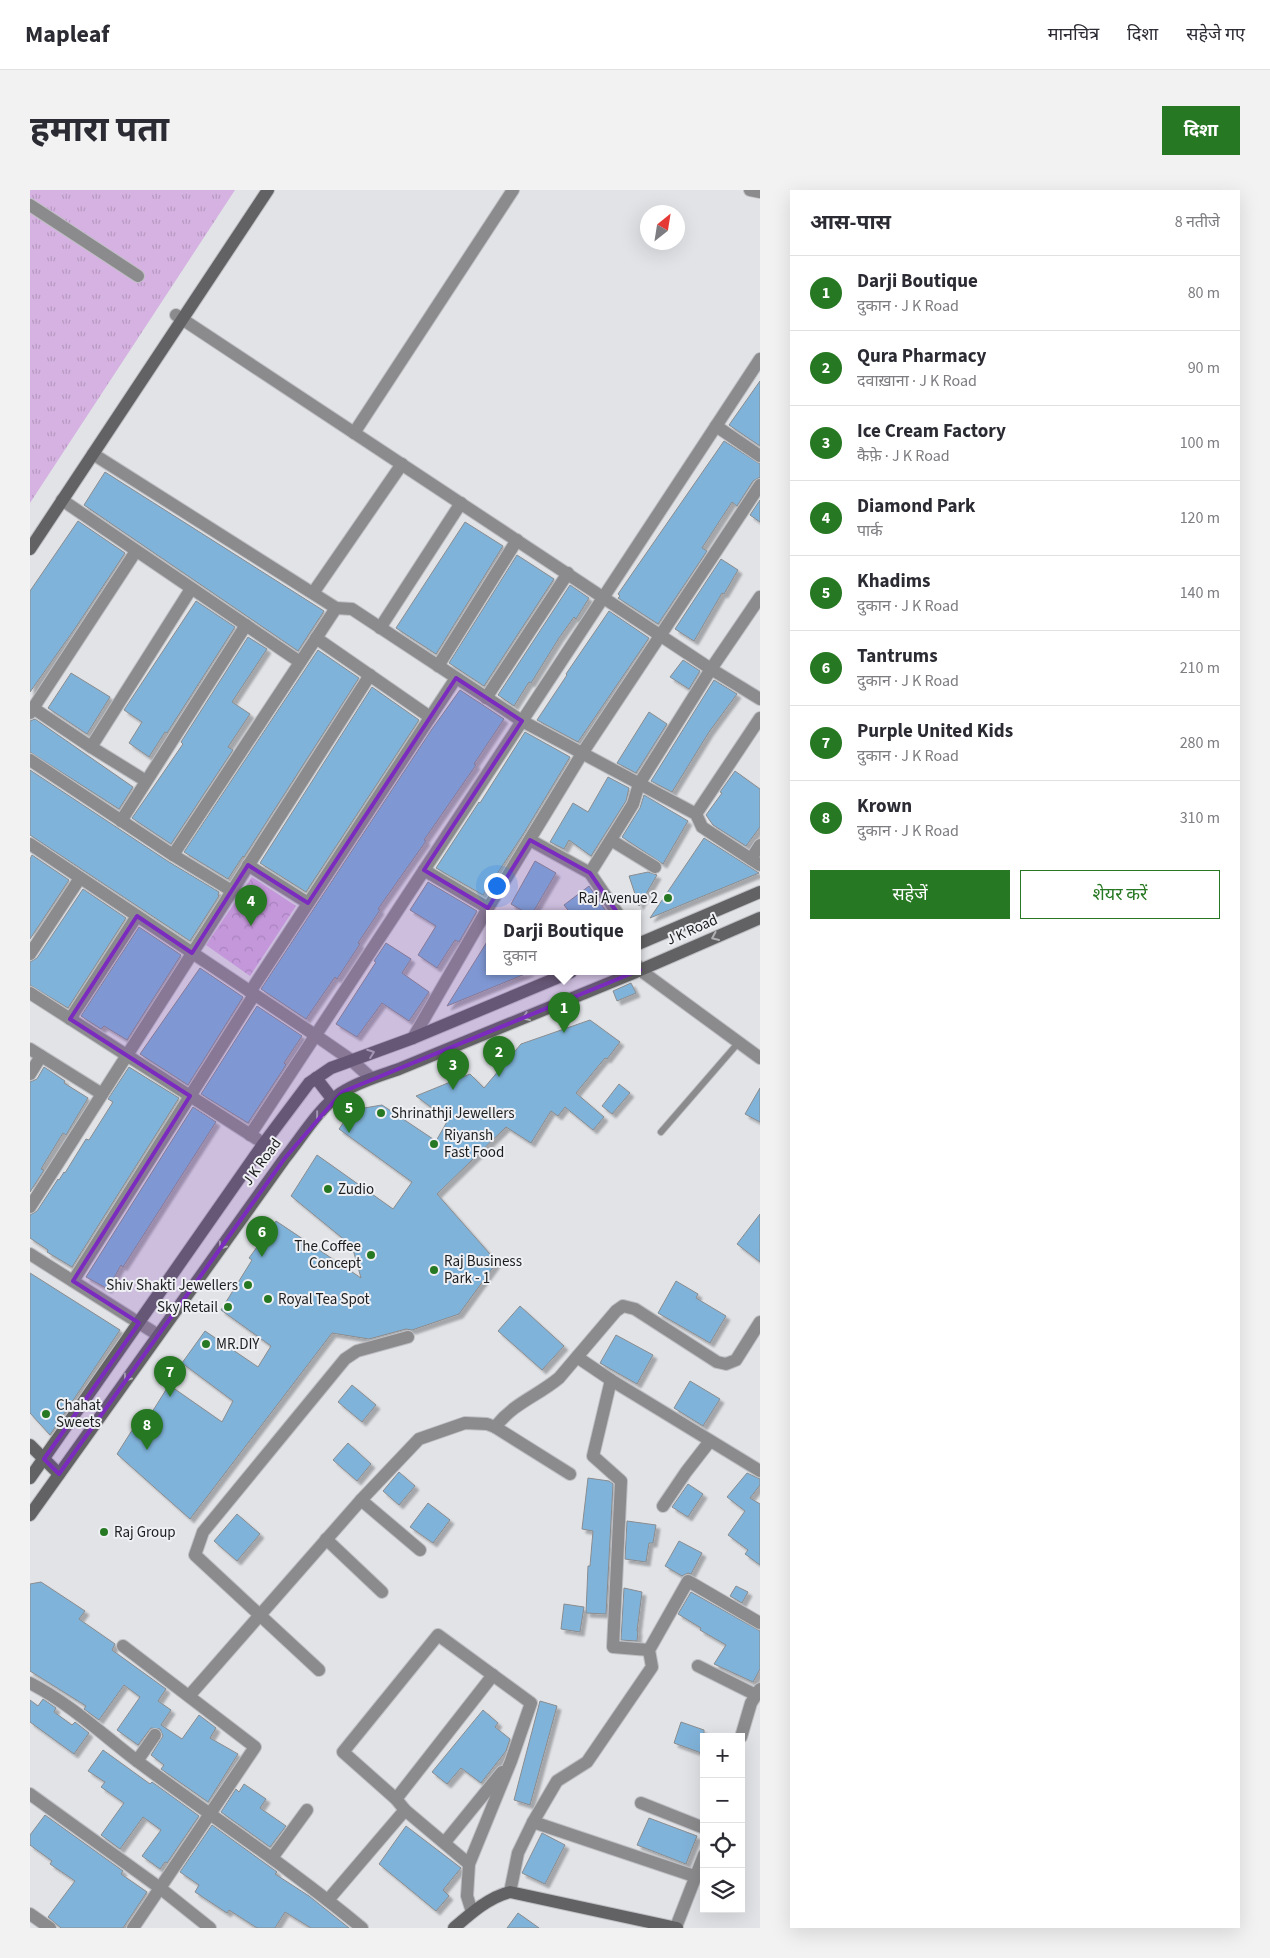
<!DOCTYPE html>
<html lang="hi">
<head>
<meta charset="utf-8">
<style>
	:root { --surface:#fff; --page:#f2f2f3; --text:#2b2b33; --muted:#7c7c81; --line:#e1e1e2; --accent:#277822 }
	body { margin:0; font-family:"Source Sans 3","Noto Sans Devanagari",sans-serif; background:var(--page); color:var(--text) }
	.controls { position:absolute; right:15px; bottom:15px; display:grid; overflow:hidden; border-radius:0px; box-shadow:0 5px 20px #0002 }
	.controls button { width:45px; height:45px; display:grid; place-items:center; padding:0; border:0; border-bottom:1px solid var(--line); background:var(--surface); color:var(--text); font:25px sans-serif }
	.compass { position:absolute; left:610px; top:15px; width:45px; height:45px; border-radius:50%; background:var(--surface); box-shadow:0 5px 20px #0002; rotate:30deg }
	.you { position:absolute; left:466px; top:695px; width:18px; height:18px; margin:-12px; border:4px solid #fff; border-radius:50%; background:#1a73e8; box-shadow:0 0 0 8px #1a73e833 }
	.badge { display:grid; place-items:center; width:32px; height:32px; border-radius:50%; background:var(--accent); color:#fff; font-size:16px; font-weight:700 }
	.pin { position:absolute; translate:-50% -41px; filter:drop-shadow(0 1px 2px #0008) }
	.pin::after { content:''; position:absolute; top:26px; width:18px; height:15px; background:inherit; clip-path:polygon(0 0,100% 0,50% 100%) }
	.popup { position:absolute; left:456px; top:720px; width:155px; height:65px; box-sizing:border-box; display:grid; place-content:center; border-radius:0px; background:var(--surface); filter:drop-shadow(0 1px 4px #0005); font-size:16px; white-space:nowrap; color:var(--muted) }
	.popup b { font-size:19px; color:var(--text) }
	.popup::after { content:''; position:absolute; left:50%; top:100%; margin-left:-10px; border:10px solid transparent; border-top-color:var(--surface) }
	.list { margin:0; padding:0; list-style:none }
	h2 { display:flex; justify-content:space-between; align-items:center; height:65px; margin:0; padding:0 20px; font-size:21px }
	h2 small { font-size:16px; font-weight:400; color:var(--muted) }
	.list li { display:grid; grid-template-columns:32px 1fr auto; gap:15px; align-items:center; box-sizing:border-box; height:75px; padding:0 20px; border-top:1px solid var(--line) }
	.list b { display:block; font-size:19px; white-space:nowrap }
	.list p { margin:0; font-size:16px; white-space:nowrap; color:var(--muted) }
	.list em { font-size:16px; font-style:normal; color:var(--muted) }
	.actions { display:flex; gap:10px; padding:15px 20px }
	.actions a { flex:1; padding:11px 0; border:1px solid var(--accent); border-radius:0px; text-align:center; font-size:18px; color:var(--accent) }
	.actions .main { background:var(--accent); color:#fff }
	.icon { flex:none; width:28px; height:28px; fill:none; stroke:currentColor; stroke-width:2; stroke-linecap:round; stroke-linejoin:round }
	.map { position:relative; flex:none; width:730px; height:1738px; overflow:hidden; border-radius:0px }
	header { display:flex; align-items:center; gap:30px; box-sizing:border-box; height:70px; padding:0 25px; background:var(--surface); border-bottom:1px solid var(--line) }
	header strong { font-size:24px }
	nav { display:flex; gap:28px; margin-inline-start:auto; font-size:18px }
	.intro { display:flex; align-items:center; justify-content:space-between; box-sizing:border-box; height:120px; padding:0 30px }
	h1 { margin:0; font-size:35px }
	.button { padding:12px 22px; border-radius:0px; background:var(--accent); color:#fff; font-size:18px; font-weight:700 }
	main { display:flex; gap:30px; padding:0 30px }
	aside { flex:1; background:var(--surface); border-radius:0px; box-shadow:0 5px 20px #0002 }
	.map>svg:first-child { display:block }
	.grass { fill:url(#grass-tufts) }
	.forest { fill:url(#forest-crowns) }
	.building { fill:#80b3da; stroke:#898c8f; filter:url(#shadow) }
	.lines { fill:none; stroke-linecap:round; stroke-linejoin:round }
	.lane-casing { stroke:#bebfc3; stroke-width:8 }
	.street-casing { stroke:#bebfc3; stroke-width:14 }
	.secondary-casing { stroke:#bebfc3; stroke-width:14 }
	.lane { stroke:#8b8b8d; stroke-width:6 }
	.street { stroke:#8b8b8d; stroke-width:12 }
	.secondary { stroke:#626264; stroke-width:12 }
	.oneway { stroke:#b0b0b3 }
	.marked { fill:#7b2cbf; fill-opacity:0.2; stroke:#7b2cbf; stroke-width:4; stroke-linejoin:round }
	.poi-dot { fill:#277822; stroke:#eff0f4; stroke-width:2 }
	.labels { text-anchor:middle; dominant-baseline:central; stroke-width:4; stroke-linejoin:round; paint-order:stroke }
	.poi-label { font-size:15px; fill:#1c1d1e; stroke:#eff0f4; text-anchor:start }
	.street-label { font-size:15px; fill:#1c1d1e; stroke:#eff0f4 }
</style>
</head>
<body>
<header>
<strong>Mapleaf</strong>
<nav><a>मानचित्र</a><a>दिशा</a><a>सहेजे गए</a></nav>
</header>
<div class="intro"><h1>हमारा पता</h1><a class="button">दिशा</a></div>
<main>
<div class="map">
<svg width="730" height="1738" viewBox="0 0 730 1738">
	<defs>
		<pattern id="grass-tufts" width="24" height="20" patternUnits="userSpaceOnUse" patternTransform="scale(1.25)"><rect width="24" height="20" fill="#d6b2e2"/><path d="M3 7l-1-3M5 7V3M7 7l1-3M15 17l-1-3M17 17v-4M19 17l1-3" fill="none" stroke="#b799c1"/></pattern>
		<pattern id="forest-crowns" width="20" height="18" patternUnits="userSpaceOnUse" patternTransform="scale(1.25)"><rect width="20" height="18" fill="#d6b2e2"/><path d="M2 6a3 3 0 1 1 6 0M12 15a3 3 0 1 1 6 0" fill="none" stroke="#b799c1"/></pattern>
		<filter id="shadow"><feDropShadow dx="4" dy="4" stdDeviation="1" flood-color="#0004"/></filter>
	</defs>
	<rect width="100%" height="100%" fill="#e1e3e7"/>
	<path class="grass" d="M0,0H205L0,313Z"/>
	<path class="forest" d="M222,687L266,716L220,786L176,755Z"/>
	<g class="building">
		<path d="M730,191V256L699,235Z"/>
		<path d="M694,251L730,274V287L723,291L707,316L702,312L672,358L677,361L628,434L588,408L590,406L588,404Z"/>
		<path d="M75,282L294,421L268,461L54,315Z"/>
		<path d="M730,310V332L720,325Z"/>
		<path d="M48,331L95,363L46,437L0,502V401Z"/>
		<path d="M435,332L473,356L406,464L366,438Z"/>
		<path d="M487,365L524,389L454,496L419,473Z"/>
		<path d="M691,369L708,380L694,404L692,403L664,451L645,439Z"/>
		<path d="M540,395L559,408L546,429L544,427L529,448L501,493L499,492L484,516L468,505Z"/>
		<path d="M166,411L205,437L137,543L135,542L119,567L99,553L112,532L94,520Z"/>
		<path d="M579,421L619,448L548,552L507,530L537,485L536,484Z"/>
		<path d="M218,447L237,459L202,512L220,524L198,557L203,560L141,654L102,628L153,554L151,552Z"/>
		<path d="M288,460L329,488L214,667L213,666L198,689L154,662Z"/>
		<path d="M653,470L670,481L659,499L640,487Z"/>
		<path d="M41,483L80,507L57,544L18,518Z"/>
		<path d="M684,490L707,504L679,542L642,602L621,591Z"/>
		<path d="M342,497L389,530L276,702L230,673Z"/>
		<path d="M430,500L474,529L444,574L446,575L394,650L396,651L348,719L350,720L328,753L330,754L307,789L305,787L276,829L231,799L402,539Z"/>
		<path d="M619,522L637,534L606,583L587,573Z"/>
		<path d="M5,529L103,597L89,619L0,562V531Z"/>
		<path d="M495,542L540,567L494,643L453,705L406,678L449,612L450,613Z"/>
		<path d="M0,580L139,672L189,702L188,705L189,706L160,751L0,645Z"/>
		<path d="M705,581L730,599V637L716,656L683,635L676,625L692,603L690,602Z"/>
		<path d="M578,587L599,598L596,611L561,666L539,650L534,659L520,652L543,613L558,622Z"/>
		<path d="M614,605L658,631L633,674L592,647L610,618Z"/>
		<path d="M674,648L729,683L620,728Z"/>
		<path d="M2,665L39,690L0,749V669Z"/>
		<path d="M505,671L526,683L502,724H498L481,714Z"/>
		<path d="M618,682L627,685L609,716L599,686Z"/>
		<path d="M398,692L447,721L429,752L425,750L407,778L388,765L406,736L380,720Z"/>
		<path d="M559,696L575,720L570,724H541L534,715Z"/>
		<path d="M53,699L96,728L38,818L0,795V772L7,768Z"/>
		<path d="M109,737L151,765L97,850L74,836L71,839L51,826Z"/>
		<path d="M460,747V782H500L417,816Z"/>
		<path d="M356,753L381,769L372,783L399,802L379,831L352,813L327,847L306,834L346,772L344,771Z"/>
		<path d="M170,778L213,807L158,895L110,864Z"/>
		<path d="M601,793L606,803L587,811L583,801Z"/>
		<path d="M227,816L272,846L254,873L256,875L218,933L171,904Z"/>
		<path d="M560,830L590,852L577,869L575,868L546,903L574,927L563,940L535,917L528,926L521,921L501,953L476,937L407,1004L467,1072L429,1124L382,1140L376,1139L339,1149L302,1143L160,1329L87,1264L106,1234L112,1238L139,1195L192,1232L203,1211L152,1173L175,1141L228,1177L241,1156L191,1120L222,1070L219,1068L246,1031L331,1088L322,1056L261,1006L287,965L363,1019L382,992L309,939L322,920L352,915L406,951L418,930L386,906L440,884L454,898L491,854Z"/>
		<path d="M14,877L35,891L34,893L58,908L36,945L33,943L11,979L14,980L0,1002V892L7,889Z"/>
		<path d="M99,877L149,908L42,1077L17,1062L18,1060L0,1048V1025L7,1021L28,989L29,990L34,982L35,983L56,949L59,950L83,912L78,909Z"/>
		<path d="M589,894L600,903L582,924L572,916Z"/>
		<path d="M730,898V932L715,924Z"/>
		<path d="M163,917L186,932L168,960L93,1077L91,1075L78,1099L56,1087Z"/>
		<path d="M730,1024V1072L707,1054Z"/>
		<path d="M0,1083L90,1140L20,1245L0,1223Z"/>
		<path d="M646,1091L668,1104L666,1108L696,1126L680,1153L628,1123Z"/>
		<path d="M490,1116L534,1156L512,1180L468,1141Z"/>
		<path d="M586,1145L623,1165L607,1194L570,1173Z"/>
		<path d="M660,1191L690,1209L673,1236L644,1218Z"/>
		<path d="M322,1195L346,1215L332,1232L308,1212Z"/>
		<path d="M318,1253L341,1274L327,1291L303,1270Z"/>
		<path d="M369,1282L385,1296L369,1315L353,1301Z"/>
		<path d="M717,1283L730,1289V1295L720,1308L730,1314V1375L715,1364L718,1360L698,1345L715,1321L697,1307Z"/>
		<path d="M558,1288L579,1291L583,1294L576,1424L556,1423L558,1376H560L563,1341L552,1339Z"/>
		<path d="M658,1294L673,1304L658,1327L642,1317Z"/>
		<path d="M398,1313L420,1330L403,1353L380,1337Z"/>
		<path d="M207,1324L230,1344L207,1371L184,1351Z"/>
		<path d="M597,1331L626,1335L623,1353H619L616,1372L595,1369Z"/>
		<path d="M649,1351L672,1363L661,1384L658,1383L652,1386L635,1376Z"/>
		<path d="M11,1392L55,1421L49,1429L85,1454L82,1460L136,1499L128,1511L141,1520L131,1535L152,1549L169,1525L186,1538L180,1548L208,1564L178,1612L131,1579L134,1575L121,1565L133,1546L130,1539L121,1538L108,1555L87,1540L110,1507L94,1495L69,1530L54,1519L56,1516L0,1481V1394Z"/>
		<path d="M706,1396L718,1402L712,1413L700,1406Z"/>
		<path d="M594,1398L612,1402L607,1441H608L607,1451L591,1450Z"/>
		<path d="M661,1402L730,1441V1479L723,1492L684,1474L696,1455L670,1440L671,1438L648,1424Z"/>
		<path d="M534,1414L554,1417L550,1442L531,1439Z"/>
		<path d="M13,1509L26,1518L24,1522L42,1535L45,1532L59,1543L44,1564L0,1532V1510L8,1516Z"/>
		<path d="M510,1511L527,1516L500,1615L484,1610Z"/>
		<path d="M453,1520L468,1533L465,1537L480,1549L476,1561L451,1593L431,1578L417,1594L402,1582Z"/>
		<path d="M651,1532L674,1540V1564L644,1553Z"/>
		<path d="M73,1560L120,1594L122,1592L169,1626L137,1673L135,1672L130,1679L112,1666L131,1640L113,1627L90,1659L71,1645L94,1613L71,1597L75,1592L58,1581Z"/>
		<path d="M214,1594L236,1609L230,1618L256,1636L240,1657L191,1622L206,1599L209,1602Z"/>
		<path d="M15,1625L93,1681L91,1684L117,1702L93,1738H31L18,1727L45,1691L20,1674L22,1671L0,1655V1645Z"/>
		<path d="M619,1628L667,1646L656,1674L607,1655Z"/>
		<path d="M182,1635L247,1682L245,1684L279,1706L319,1738H281L255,1722L245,1738H227L199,1720L197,1723L165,1702L169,1695L150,1682Z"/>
		<path d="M376,1636L431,1678L413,1700L419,1706L406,1721L349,1674Z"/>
		<path d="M512,1643L535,1655L515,1694L492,1683Z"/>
		<path d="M488,1723L509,1738H477Z"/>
	</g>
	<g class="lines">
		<g class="lane-casing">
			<path id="lane" d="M631,942L709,852"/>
		</g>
		<g class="street-casing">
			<g id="street">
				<path d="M720,0L730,2"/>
				<path d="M0,15L108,86"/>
				<path d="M146,125L681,479L730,509"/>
				<path d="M686,236L730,266"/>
				<path d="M324,243L483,0"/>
				<path d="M63,264L306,418L322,419L492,531L666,624L672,637L730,675"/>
				<path d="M32,310L270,472"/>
				<path d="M283,403L372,274"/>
				<path d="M350,438L431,313"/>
				<path d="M286,448L400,527"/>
				<path d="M408,476L487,350"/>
				<path d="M456,508L538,383"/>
				<path d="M3,518L61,557L116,591"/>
				<path d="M0,523L106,361"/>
				<path d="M61,557L161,399"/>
				<path d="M0,570L143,665L202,701"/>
				<path d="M666,624L730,528"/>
				<path d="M91,631L216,435"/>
				<path d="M500,650L560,683L588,724"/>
				<path d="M581,650L625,677"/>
				<path d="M0,654L285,845L321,870L341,888"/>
				<path d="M143,665L306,418"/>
				<path d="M721,669L730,655"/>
				<path d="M218,675L278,713"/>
				<path d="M394,680L458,718"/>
				<path d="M560,683L603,614L609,594L681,479L730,407"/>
				<path d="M0,764L50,688"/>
				<path d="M608,776L610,780L730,868"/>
				<path d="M220,802L426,488"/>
				<path d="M0,803L227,949"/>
				<path d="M40,829L107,726"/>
				<path d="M383,848L458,718L553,562L730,295"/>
				<path d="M0,859L72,904"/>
				<path d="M0,884L11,866"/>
				<path d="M220,945L730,169"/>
				<path d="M0,1017L340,485"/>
				<path d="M0,1064L128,1145"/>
				<path d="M43,1091L224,805"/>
				<path d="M547,1167L581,1190L730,1281"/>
				<path d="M581,1190L563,1266L591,1291L583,1457L619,1460"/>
				<path d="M465,1237C485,1212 506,1207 529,1188L586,1121L593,1116L605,1119L687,1172L696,1174L706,1170L730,1132"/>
				<path d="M331,1310L389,1249L435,1233L457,1234L465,1237L540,1284"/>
				<path d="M633,1316L656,1282L680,1251"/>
				<path d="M296,1349L352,1402"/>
				<path d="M93,1456L225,1557L103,1738"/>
				<path d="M668,1476L726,1505"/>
				<path d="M289,1480L165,1365L173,1342L315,1169L327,1161L378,1147"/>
				<path d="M0,1493C39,1513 72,1544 107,1571C182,1627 260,1678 332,1738"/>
				<path d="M159,1506L331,1310L390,1360"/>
				<path d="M711,1547L721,1513L730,1499"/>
				<path d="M107,1571L125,1545"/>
				<path d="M0,1604L130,1698L180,1738"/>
				<path d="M366,1609L463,1485"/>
				<path d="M611,1613L674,1638"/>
				<path d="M503,1632L667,1687"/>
				<path d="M415,1652L472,1582"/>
				<path d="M242,1668L277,1620"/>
				<path d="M439,1674L375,1620L366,1609L313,1562L408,1445L501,1513L481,1571L439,1674L437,1706L442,1722"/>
				<path d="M480,1702L488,1663L503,1632L527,1591L557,1572L622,1477L619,1460L658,1391L730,1433"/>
				<path d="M298,1710L375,1620"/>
				<path d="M0,1724L20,1738"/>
				<path d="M646,1737L674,1665"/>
			</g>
		</g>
		<g class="secondary-casing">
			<g id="secondary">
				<path d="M0,359L238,0"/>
				<path d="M608,754L730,702"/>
				<path d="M608,781L730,728"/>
				<path d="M286,888L303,910"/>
				<path d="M0,1255L29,1284"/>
				<path d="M0,1288L234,953L279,893L301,878L383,848L541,782"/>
				<path d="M0,1325L255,968C272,947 288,919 311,903C328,892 349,886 369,879L606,782"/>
				<path d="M424,1738C440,1724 459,1707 480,1702L647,1738"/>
			</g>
		</g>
		<use href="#lane" class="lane"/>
		<use href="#street" class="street"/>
		<use href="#secondary" class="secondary"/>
	</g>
	<defs><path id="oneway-chevron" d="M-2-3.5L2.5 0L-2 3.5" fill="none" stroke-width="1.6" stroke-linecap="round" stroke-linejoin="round" transform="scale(1.25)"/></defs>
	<g class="oneway">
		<use href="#oneway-chevron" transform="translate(685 747) rotate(156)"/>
		<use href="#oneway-chevron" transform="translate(496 827) rotate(158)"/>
		<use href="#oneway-chevron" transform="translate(341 863) rotate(-20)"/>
		<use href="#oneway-chevron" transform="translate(289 926) rotate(129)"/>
		<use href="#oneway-chevron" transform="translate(192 1056) rotate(125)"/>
		<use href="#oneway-chevron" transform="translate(97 1188) rotate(126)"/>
	</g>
	<path class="marked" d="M426,488L492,531L394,680L458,718L500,650L560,683L608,753L597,758L610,780L312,902L255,968L29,1284L14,1269L109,1133L43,1091L160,906L40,829L107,726L162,763L218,675L278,713Z"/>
	<g class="poi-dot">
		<circle cx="638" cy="708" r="5"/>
		<circle cx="351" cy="923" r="5"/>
		<circle cx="404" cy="954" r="5"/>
		<circle cx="298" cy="999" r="5"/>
		<circle cx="341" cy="1065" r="5"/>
		<circle cx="404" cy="1080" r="5"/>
		<circle cx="218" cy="1095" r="5"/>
		<circle cx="238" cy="1109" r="5"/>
		<circle cx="198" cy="1117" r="5"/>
		<circle cx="176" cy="1154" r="5"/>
		<circle cx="16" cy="1224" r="5"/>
		<circle cx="74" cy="1342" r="5"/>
	</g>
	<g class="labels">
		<g class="poi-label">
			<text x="628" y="708" text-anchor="end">Raj Avenue 2</text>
			<text x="361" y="923">Shrinathji Jewellers</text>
			<text x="414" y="945">Riyansh<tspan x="414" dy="17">Fast Food</tspan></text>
			<text x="308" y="999">Zudio</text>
			<text x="331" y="1056" text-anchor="end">The Coffee<tspan x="331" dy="17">Concept</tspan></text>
			<text x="414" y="1071">Raj Business<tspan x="414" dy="17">Park - 1</tspan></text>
			<text x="208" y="1095" text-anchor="end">Shiv Shakti Jewellers</text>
			<text x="248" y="1109">Royal Tea Spot</text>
			<text x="188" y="1117" text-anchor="end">Sky Retail</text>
			<text x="186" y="1154">MR.DIY</text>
			<text x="26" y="1215">Chahat<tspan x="26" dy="17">Sweets</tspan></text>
			<text x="84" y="1342">Raj Group</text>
		</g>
		<g class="street-label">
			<text transform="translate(662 740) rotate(-24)">J K Road</text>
			<text transform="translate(232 972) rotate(-54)">J K Road</text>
		</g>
	</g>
</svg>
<div class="controls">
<button>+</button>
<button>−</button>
<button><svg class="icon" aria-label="locate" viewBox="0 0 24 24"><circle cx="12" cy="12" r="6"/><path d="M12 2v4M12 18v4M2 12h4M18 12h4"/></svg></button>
<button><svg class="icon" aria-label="layers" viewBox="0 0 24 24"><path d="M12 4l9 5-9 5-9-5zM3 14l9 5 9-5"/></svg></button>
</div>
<svg class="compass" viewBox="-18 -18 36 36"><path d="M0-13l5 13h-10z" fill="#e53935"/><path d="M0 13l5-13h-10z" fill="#7c7c81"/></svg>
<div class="you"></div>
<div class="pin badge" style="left:534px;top:843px">1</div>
<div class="popup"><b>Darji Boutique</b>दुकान</div>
<div class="pin badge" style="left:469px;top:887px">2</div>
<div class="pin badge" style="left:423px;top:900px">3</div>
<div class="pin badge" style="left:221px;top:736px">4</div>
<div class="pin badge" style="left:319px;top:943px">5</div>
<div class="pin badge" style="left:232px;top:1067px">6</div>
<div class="pin badge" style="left:140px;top:1207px">7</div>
<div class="pin badge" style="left:117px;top:1260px">8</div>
</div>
<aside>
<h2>आस-पास<small>8 नतीजे</small></h2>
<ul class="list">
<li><span class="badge">1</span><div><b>Darji Boutique</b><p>दुकान · J K Road</p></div><em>80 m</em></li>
<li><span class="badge">2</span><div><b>Qura Pharmacy</b><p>दवाख़ाना · J K Road</p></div><em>90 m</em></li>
<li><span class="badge">3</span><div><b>Ice Cream Factory</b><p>कैफ़े · J K Road</p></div><em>100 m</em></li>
<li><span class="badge">4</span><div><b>Diamond Park</b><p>पार्क</p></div><em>120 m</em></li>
<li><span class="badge">5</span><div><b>Khadims</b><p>दुकान · J K Road</p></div><em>140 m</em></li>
<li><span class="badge">6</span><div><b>Tantrums</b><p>दुकान · J K Road</p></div><em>210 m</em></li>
<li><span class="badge">7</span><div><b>Purple United Kids</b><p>दुकान · J K Road</p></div><em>280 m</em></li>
<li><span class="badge">8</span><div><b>Krown</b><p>दुकान · J K Road</p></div><em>310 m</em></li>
</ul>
<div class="actions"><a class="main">सहेजें</a><a>शेयर करें</a></div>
</aside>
</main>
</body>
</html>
